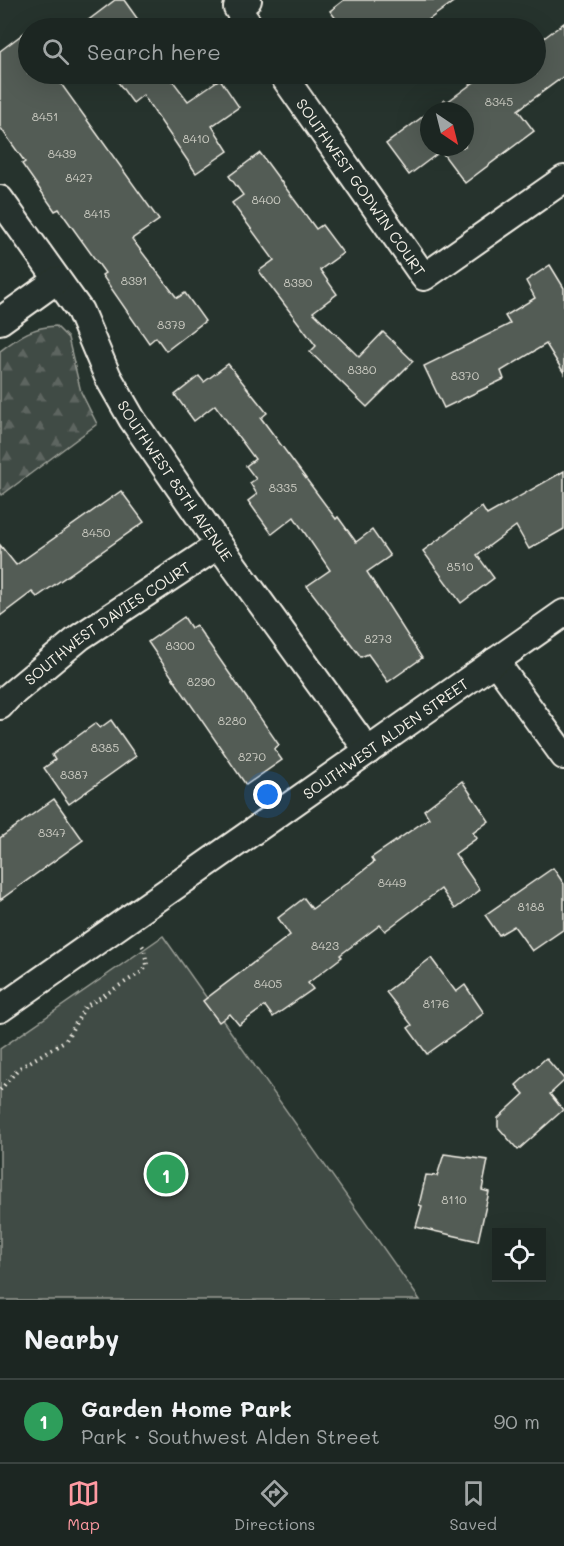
<!DOCTYPE html>
<html lang="en">
<head>
<meta charset="utf-8">
<style>
	:root { --surface:#1c2622; --page:#252e2a; --text:#f1f3f6; --muted:#a0a5a5; --line:#3a4340; --accent:#ff9aa2 }
	body { margin:0; font-family:Mali,sans-serif; background:var(--page); color:var(--text) }
	.controls { position:absolute; right:18px; bottom:18px; display:grid; overflow:hidden; border-radius:0px; box-shadow:0 6px 24px #0002 }
	.controls button { width:54px; height:54px; display:grid; place-items:center; padding:0; border:0; border-bottom:2px solid var(--line); background:var(--surface); color:var(--text); font:30px sans-serif }
	.compass { position:absolute; left:420px; top:102px; width:54px; height:54px; border-radius:50%; background:var(--surface); box-shadow:0 6px 24px #0002; rotate:145deg }
	.you { position:absolute; left:268px; top:795px; width:21px; height:21px; margin:-15px; border:4px solid #fff; border-radius:50%; background:#1a73e8; box-shadow:0 0 0 9px #1a73e833 }
	.badge { display:grid; place-items:center; width:39px; height:39px; border-radius:50%; background:var(--accent); color:#fff; font-size:20px; font-weight:700 }
	.pin { position:absolute; translate:-50% -50%; border:3px solid #fff; box-shadow:0 2px 6px #0006 }
	.list { margin:0; padding:0; list-style:none }
	h2 { display:flex; justify-content:space-between; align-items:center; height:78px; margin:0; padding:0 24px; font-size:26px }
	h2 small { font-size:20px; font-weight:400; color:var(--muted) }
	.list li { display:grid; grid-template-columns:39px 1fr auto; gap:18px; align-items:center; box-sizing:border-box; height:84px; padding:0 24px; border-top:2px solid var(--line) }
	.list b { display:block; font-size:22px; white-space:nowrap }
	.list p { margin:0; font-size:20px; white-space:nowrap; color:var(--muted) }
	.list em { font-size:20px; font-style:normal; color:var(--muted) }
	.icon { flex:none; width:33px; height:33px; fill:none; stroke:currentColor; stroke-width:2; stroke-linecap:round; stroke-linejoin:round }
	.map { position:relative; flex:none; width:564px; height:1300px; overflow:hidden }
	.search { position:absolute; background:var(--surface); box-shadow:0 6px 24px #0002; left:18px; right:18px; top:18px; height:66px; display:flex; align-items:center; gap:15px; box-sizing:border-box; padding:0 21px; border-radius:33px; color:var(--muted); font-size:22px }
	.sheet { height:162px; background:var(--surface) }
	nav { display:flex; justify-content:space-around; align-items:center; box-sizing:border-box; height:84px; border-top:2px solid var(--line); background:var(--surface); font-size:16px; color:var(--muted) }
	nav a { display:grid; justify-items:center; gap:3px }
	nav .on { color:var(--accent) }
	.map>svg:first-child { display:block }
	.green { fill:#414b45; stroke:#9a9e96; stroke-width:1.5 }
	.forest { fill:url(#forest-firs); stroke:#9a9e96; stroke-width:1.5 }
	.building { fill:#525c55; stroke:#f4f1e8; stroke-width:1.5 }
	.lines { fill:none; stroke-linecap:round; stroke-linejoin:round }
	.street-casing { stroke:#f4f1e8; stroke-width:30 }
	.path { stroke:#f4f1e8; stroke-width:4; stroke-dasharray:1.5 4.5; stroke-linecap:butt }
	.street { stroke:#26332d; stroke-width:26 }
	.labels { text-anchor:middle; dominant-baseline:central; stroke-width:5; stroke-linejoin:round; paint-order:stroke }
	.number-label { font-size:12px; fill:#ccccc3 }
	.street-label { font-size:15px; fill:#f4f1e8; stroke:#26332d }
</style>
</head>
<body>
<div class="map">
<svg width="564" height="1300" viewBox="0 0 564 1300">
	<defs>
		<pattern id="forest-firs" width="22" height="20" patternUnits="userSpaceOnUse" patternTransform="scale(1.5)"><rect width="22" height="20" fill="#414b45"/><path d="M5 1l3.5 6h-7zM16 11l3.5 6h-7z" fill="#5d6560"/></pattern>
	</defs>
	<rect width="100%" height="100%" fill="#26332d"/>
	<filter id="ink" filterUnits="userSpaceOnUse"><feTurbulence type="fractalNoise" baseFrequency=".0167" numOctaves="2"/><feDisplacementMap in="SourceGraphic" scale="12" xChannelSelector="R" yChannelSelector="G"/><feConvolveMatrix kernelMatrix="1 2 1 2 8 2 1 2 1" color-interpolation-filters="sRGB"/></filter>
	<g filter="url(#ink)">
		<path class="green" d="M163,936L420,1300H0V1049Z"/>
		<path class="forest" d="M56,326L68,338L81,392L97,424L2,495L0,492V351C19,337 31,327 56,326Z"/>
		<g class="building">
			<path d="M115,0H124L144,28H78Z"/>
			<path d="M344,0H456L417,28H343L330,11Z"/>
			<path d="M564,23V76L518,110L534,131L465,183L441,151L409,175L386,144L429,112V147H465V111H431L445,100L447,102L485,74H536V44Z"/>
			<path d="M28,30V74H54L159,220L132,239L177,298L185,293L205,321L166,351L156,337L149,343L102,275L105,273L59,209L55,211L22,164L25,162L0,127V51Z"/>
			<path d="M112,74H172L169,76L188,101L220,79L239,107L212,126L228,151L196,173L143,95L133,103Z"/>
			<path d="M260,153L316,229L322,225L343,253L320,270L337,294L313,312L359,357L383,332L413,361L367,407L310,352L316,346L259,271L274,260L232,203L243,195L229,176Z"/>
			<path d="M550,265L564,288V373L546,344L501,371L504,379L444,408L424,366L510,324L505,316L535,298L526,281Z"/>
			<path d="M228,364L267,413L261,418L336,519L338,517L356,542L372,530L390,556L367,572L422,658L388,682L368,654L361,657L307,586L330,570L294,517L272,534L248,501L257,494L250,483L256,479L246,466L255,459L215,405L194,421L175,395L199,376L204,382Z"/>
			<path d="M564,471V529L529,549L516,526L477,555L494,578L461,603L423,551L482,507L487,515Z"/>
			<path d="M121,491L144,522L37,597L32,592L0,616V545L16,565Z"/>
			<path d="M184,617L191,628L196,625L279,745L274,749L282,760L246,785L148,642Z"/>
			<path d="M111,720L136,756L69,804L44,768L55,760L52,755L96,723L100,728Z"/>
			<path d="M462,781L489,821L473,833L477,838L455,854L480,890L455,909L441,889L385,931L380,925L340,955L342,957L308,983L313,989L273,1017L265,1006L239,1025L230,1014L219,1022L203,1001L290,935L278,918L304,898L312,909L355,877L374,862L371,858L429,818L424,810Z"/>
			<path d="M54,799L83,840L0,900V838Z"/>
			<path d="M553,868L564,884V929L532,951L514,926L499,935L485,915Z"/>
			<path d="M431,958L456,992L465,985L484,1013L427,1054L408,1028L412,1025L386,992Z"/>
			<path d="M546,1058L564,1079V1081L550,1094L563,1110L518,1150L498,1127V1118L524,1094L516,1085Z"/>
			<path d="M444,1154L488,1160L482,1190L489,1192L478,1241L416,1227L422,1206L419,1205L426,1175L437,1176Z"/>
		</g>
		<g class="lines">
			<g class="street-casing">
				<g id="street">
					<path d="M248,0L237,8L251,28"/>
					<path id="s1" d="M282,74L424,277L564,179"/>
					<path id="s2" d="M0,199L80,311L108,377L132,419L219,545L368,751"/>
					<path d="M0,321L57,280"/>
					<path d="M495,661L564,756"/>
					<path id="s3" d="M0,706L8,697L80,637L219,545"/>
					<path id="s4" d="M0,1009L564,613"/>
				</g>
			</g>
			<path class="path" d="M0,1090L18,1069L66,1040L85,1007L143,971L147,965L144,948L140,942"/>
			<use href="#street" class="street"/>
		</g>
	</g>
	<g class="labels">
		<g class="number-label">
			<text x="499" y="101">8345</text>
			<text x="45" y="116">8451</text>
			<text x="196" y="138">8410</text>
			<text x="62" y="153">8439</text>
			<text x="79" y="177">8427</text>
			<text x="266" y="199">8400</text>
			<text x="97" y="213">8415</text>
			<text x="134" y="280">8391</text>
			<text x="298" y="282">8390</text>
			<text x="171" y="324">8379</text>
			<text x="362" y="369">8380</text>
			<text x="465" y="375">8370</text>
			<text x="283" y="487">8335</text>
			<text x="96" y="532">8450</text>
			<text x="460" y="566">8510</text>
			<text x="378" y="638">8273</text>
			<text x="180" y="645">8300</text>
			<text x="201" y="681">8290</text>
			<text x="232" y="720">8280</text>
			<text x="105" y="747">8385</text>
			<text x="252" y="756">8270</text>
			<text x="74" y="774">8387</text>
			<text x="52" y="832">8347</text>
			<text x="392" y="882">8449</text>
			<text x="531" y="906">8188</text>
			<text x="325" y="945">8423</text>
			<text x="268" y="983">8405</text>
			<text x="436" y="1003">8176</text>
			<text x="454" y="1199">8110</text>
		</g>
		<g class="street-label">
			<text stroke="none"><textPath href="#s1" startOffset="138">SOUTHWEST GODWIN COURT</textPath></text>
			<text stroke="none"><textPath href="#s2" startOffset="333">SOUTHWEST 85TH AVENUE</textPath></text>
			<text stroke="none"><textPath href="#s3" startOffset="136">SOUTHWEST DAVIES COURT</textPath></text>
			<text stroke="none"><textPath href="#s4" startOffset="471">SOUTHWEST ALDEN STREET</textPath></text>
		</g>
	</g>
</svg>
<div class="controls">
<button><svg class="icon" aria-label="locate" viewBox="0 0 24 24"><circle cx="12" cy="12" r="6"/><path d="M12 2v4M12 18v4M2 12h4M18 12h4"/></svg></button>
</div>
<svg class="compass" viewBox="-18 -18 36 36"><path d="M0-13l5 13h-10z" fill="#e53935"/><path d="M0 13l5-13h-10z" fill="#a0a5a5"/></svg>
<div class="you"></div>
<div class="pin badge" style="left:166px;top:1174px;background:#2e9e5b">1</div>
<div class="search"><svg class="icon" aria-label="search" viewBox="0 0 24 24"><circle cx="10" cy="10" r="6"/><path d="M15 15l6 6"/></svg>Search here</div>
</div>
<section class="sheet">
<h2>Nearby<small></small></h2>
<ul class="list">
<li><span class="badge" style="background:#2e9e5b">1</span><div><b>Garden Home Park</b><p>Park · Southwest Alden Street</p></div><em>90 m</em></li>
</ul>
</section>
<nav>
<a class="on"><svg class="icon" aria-label="map" viewBox="0 0 24 24"><path d="M3 6l6-2 6 2 6-2v14l-6 2-6-2-6 2zM9 4v14M15 6v14"/></svg>Map</a>
<a><svg class="icon" aria-label="directions" viewBox="0 0 24 24"><path d="M12 3l9 9-9 9-9-9zM9 14v-3h6M13 9l2 2-2 2"/></svg>Directions</a>
<a><svg class="icon" aria-label="saved" viewBox="0 0 24 24"><path d="M7 4h10v16l-5-4-5 4z"/></svg>Saved</a>
</nav>
</body>
</html>
